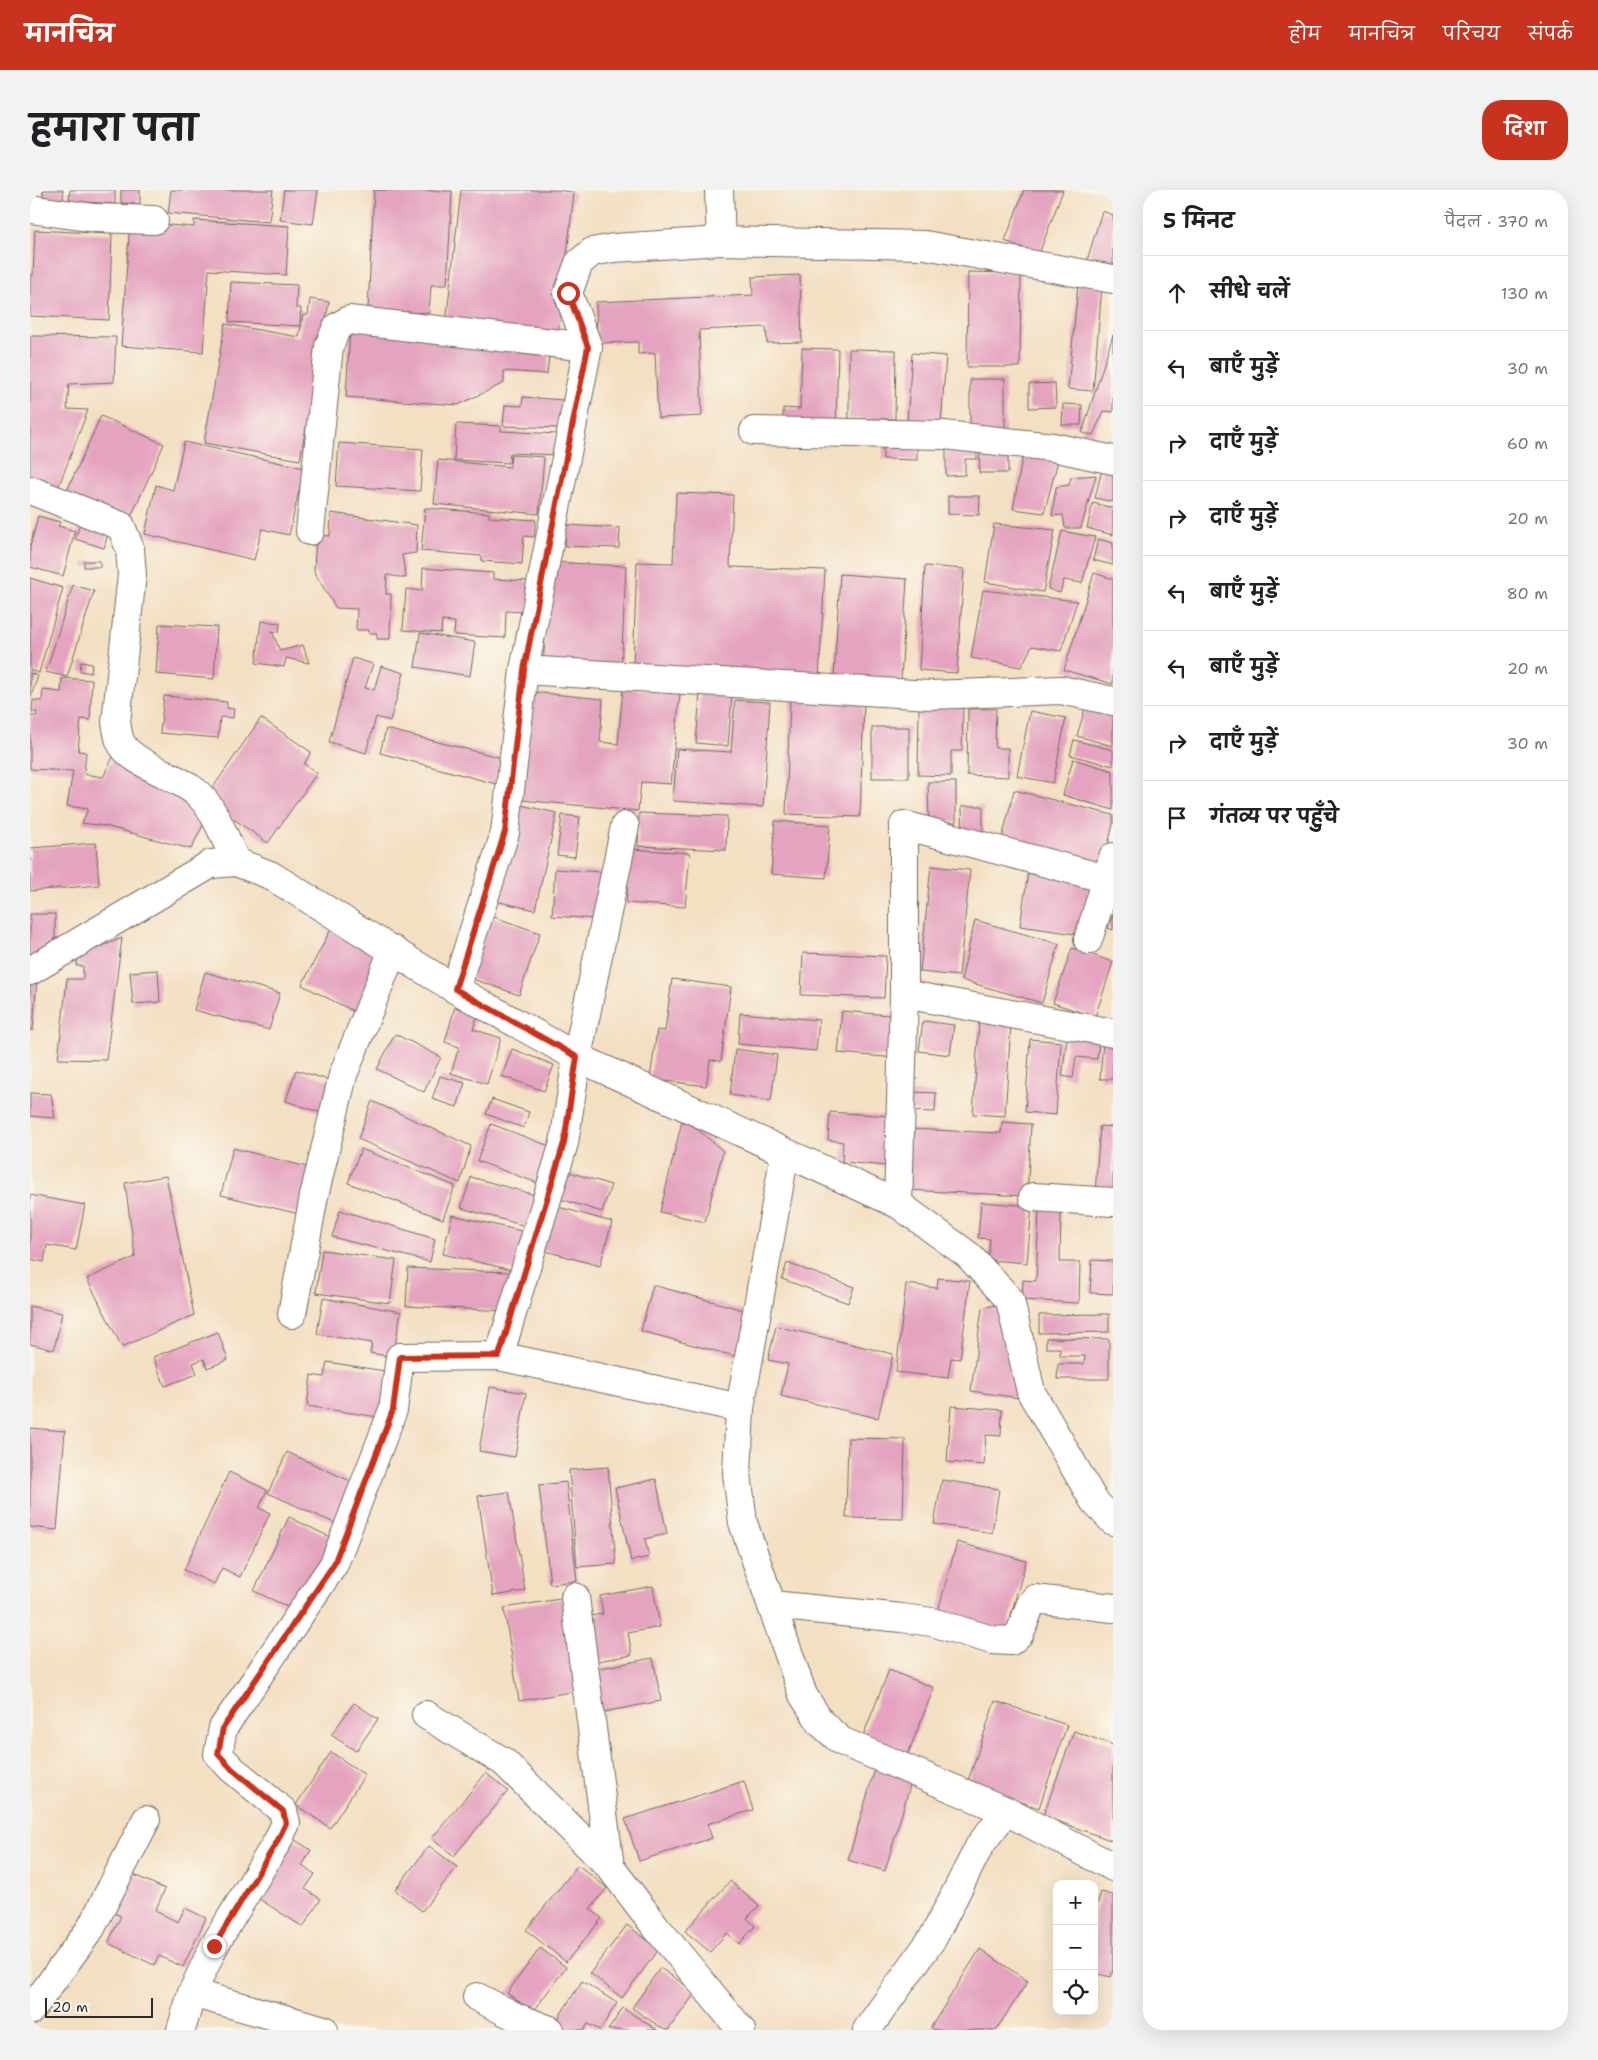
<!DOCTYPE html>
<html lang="hi">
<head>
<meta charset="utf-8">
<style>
	:root { --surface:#fff; --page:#f2f2f2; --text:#202124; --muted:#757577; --line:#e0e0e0; --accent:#c8321e }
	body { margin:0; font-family:"Shantell Sans","Playpen Sans Deva",sans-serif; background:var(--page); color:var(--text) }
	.controls { position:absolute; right:15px; bottom:15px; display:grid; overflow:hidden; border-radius:10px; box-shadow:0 5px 20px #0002 }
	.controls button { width:45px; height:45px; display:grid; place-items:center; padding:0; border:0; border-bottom:1px solid var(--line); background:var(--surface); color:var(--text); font:25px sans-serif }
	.scale { position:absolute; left:15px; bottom:12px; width:108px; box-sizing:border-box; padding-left:5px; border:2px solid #2b2b2b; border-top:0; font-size:14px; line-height:18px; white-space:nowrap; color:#2b2b2b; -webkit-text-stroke:4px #fbf7ec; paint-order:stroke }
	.stop { position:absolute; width:15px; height:15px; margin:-11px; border:4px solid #c8321e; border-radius:50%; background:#fff }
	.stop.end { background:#c8321e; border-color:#fff; box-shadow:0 1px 5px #0008 }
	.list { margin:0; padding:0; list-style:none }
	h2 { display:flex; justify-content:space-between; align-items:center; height:65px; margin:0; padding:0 20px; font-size:21px }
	h2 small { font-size:16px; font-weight:400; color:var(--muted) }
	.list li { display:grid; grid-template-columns:32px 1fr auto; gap:15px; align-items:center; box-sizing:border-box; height:75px; padding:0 20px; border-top:1px solid var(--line) }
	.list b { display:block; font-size:19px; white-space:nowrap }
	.list em { font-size:16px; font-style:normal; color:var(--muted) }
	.icon { flex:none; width:28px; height:28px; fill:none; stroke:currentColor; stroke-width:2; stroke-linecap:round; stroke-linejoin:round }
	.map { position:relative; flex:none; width:1083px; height:1840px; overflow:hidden; border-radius:20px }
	header { display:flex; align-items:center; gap:30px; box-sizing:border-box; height:70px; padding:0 25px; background:var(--accent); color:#fff }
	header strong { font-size:24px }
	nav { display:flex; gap:28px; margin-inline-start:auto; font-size:18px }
	.intro { display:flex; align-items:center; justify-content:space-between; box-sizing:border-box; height:120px; padding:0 30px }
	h1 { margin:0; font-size:35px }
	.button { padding:12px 22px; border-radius:20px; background:var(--accent); color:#fff; font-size:18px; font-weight:700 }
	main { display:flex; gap:30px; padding:0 30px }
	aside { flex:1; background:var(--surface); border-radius:20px; box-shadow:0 5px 20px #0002 }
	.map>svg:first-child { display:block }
	.building { fill:#e4a3bf }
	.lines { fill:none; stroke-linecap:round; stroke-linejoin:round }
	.minor-casing { stroke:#716a60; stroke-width:30 }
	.minor { stroke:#fff; stroke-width:28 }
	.route { stroke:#c8321e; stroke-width:6 }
</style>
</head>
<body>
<header>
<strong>मानचित्र</strong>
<nav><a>होम</a><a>मानचित्र</a><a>परिचय</a><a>संपर्क</a></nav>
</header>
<div class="intro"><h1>हमारा पता</h1><a class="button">दिशा</a></div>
<main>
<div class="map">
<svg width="1083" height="1840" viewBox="0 0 1083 1840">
	<rect width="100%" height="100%" fill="#fbf7ec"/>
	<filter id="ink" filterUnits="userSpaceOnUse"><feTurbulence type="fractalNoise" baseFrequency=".02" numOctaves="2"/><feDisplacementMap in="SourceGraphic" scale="10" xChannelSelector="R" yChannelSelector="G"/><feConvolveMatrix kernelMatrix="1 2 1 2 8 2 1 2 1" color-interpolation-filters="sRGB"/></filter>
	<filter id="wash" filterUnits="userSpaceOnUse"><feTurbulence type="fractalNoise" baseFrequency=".0096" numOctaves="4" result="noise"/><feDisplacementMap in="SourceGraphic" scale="20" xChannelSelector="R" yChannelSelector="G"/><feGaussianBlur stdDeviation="1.12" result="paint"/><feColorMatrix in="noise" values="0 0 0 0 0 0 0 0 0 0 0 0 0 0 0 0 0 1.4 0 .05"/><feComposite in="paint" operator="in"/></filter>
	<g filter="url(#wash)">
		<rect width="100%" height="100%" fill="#f3dfc2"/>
		<g id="blocks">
			<g class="building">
				<path d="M13,0H33L34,18L14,20Z"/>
				<path d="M40,0H85V14L39,11Z"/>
				<path d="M91,0H110V14L91,13Z"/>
				<path d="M141,0H243L239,32L138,23Z"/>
				<path d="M254,0H288L283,34L250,30Z"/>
				<path d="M344,0L422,1L417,95H401L399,123L338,120Z"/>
				<path d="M431,0H524L544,2L528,145L416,133Z"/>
				<path d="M994,0H1033L1009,64L975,51Z"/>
				<path d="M1072,21L1083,25V82L1056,74Z"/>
				<path d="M164,30L259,36L256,85L179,80L173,162L91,156L100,32L164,37Z"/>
				<path d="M5,40L82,44L79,130L0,126V85L3,86Z"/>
				<path d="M938,82L991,83L990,177H937Z"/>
				<path d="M770,85L772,152L737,153L736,137L669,140L672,226L628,228L625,163L608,164V152L567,153L566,112L723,105L722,87Z"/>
				<path d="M201,92L267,95L266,118H271L270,136L199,132Z"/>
				<path d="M1048,95L1072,96L1063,201L1038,199Z"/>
				<path d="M280,109L299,112L270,270L174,253L195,134L269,147L273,125H278Z"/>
				<path d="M320,140L466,150L470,161L519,165L517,184L474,181V193L428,215L316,207Z"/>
				<path d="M1083,145V222L1074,221L1063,245L1052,243Z"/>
				<path d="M0,146L86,147L84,192L39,194L37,219L58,220L26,303L0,291Z"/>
				<path d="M772,158L808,159L806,237L753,235V218L770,219Z"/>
				<path d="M819,159L866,160L865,229H819Z"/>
				<path d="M882,163L916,166L911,234L877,232Z"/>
				<rect x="940" y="189" width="35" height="55"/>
				<path d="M1025,193L1026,217L999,218V194Z"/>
				<path d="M493,207L533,210L530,238L473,236L475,215L492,216Z"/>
				<path d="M1033,214L1052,215L1051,235H1032Z"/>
				<path d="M71,226L134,254L98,333L35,305Z"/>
				<path d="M426,234L471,236V241L527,244L526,265L480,263L479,273L424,270Z"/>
				<path d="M853,248H887V270L853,269Z"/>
				<path d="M916,251H947V269H935V285L916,286Z"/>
				<path d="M154,252L274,278L259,345L232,339L224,370L115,344L126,295L143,300Z"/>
				<path d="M309,253L393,259L390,301L306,296Z"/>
				<path d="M950,257H978V283H949Z"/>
				<path d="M993,264L1028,271L1014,323L983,319Z"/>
				<path d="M481,265L514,267L509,324L404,314L408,270L480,277Z"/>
				<path d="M1073,276L1083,278V312L1065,308Z"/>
				<path d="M1066,285L1051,338H1035L1033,325L1022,326L1026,297L1039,295L1041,287Z"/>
				<path d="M646,303L703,305L700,377L795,380L789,490L603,476L607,372L643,373Z"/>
				<path d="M918,306H950L949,325L918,324Z"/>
				<path d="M1063,313L1083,318V345L1057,338Z"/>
				<path d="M395,318L459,323V327L506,330L504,347L494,346L492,374L452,371V366L391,361Z"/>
				<path d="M301,323L387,335L386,363L372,365L376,388L357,385L356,404H361L360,449H347V443H339V440H326L327,419L306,418L284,382L286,345L300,346Z"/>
				<path d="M8,326L30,332L28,336L45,341L33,386L0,377V357Z"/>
				<path d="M52,328L80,336L74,358L45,349Z"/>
				<path d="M964,334L1025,340L1013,402L955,392Z"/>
				<path d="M536,335L590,338L589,358L535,356Z"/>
				<path d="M1032,341L1065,347L1052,393L1034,390L1030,403L1018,399Z"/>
				<path d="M1068,349L1083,353V375L1063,370Z"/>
				<rect x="54" y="371" width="16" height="6"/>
				<path d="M520,372L596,376L591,481L513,476Z"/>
				<path d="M895,376L934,379L927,483L889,480Z"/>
				<path d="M393,378L463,383V389L500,391L498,422L476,421L475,448L424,445L425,432L412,431L411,443L373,440L376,399L392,401Z"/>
				<path d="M1064,383L1083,389V494L1034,480Z"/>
				<path d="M810,384L877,389L871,490L804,486Z"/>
				<path d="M0,388L33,398L9,483L0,480Z"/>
				<path d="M43,395L64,401L37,487L16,482Z"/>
				<path d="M953,400L1047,411L1031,461L1002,456L991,477L941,468Z"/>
				<path d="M231,431L250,433L249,442L242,441L250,461L273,455L279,473L256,468L254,477L226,473Z"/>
				<path d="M129,434L187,437L184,489L126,484Z"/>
				<path d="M390,443L445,452L440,486L385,477Z"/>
				<path d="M323,468L343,474L335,498L344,500L351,476L374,483L360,531L346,527L336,563L299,552Z"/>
				<path d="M51,472L62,474L61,483L50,481Z"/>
				<path d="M0,483L8,486L0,509Z"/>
				<path d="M32,488L62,490L60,530L51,529L48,561L56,562L54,584L73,587L85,563L178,625L161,659L75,636L52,633L58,619L37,616L43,581L0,579V526H7V522H2L3,510L12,511L13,500L31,502Z"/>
				<path d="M593,498L650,503L641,594L611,592L608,621L491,610L501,502L573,509L570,552L588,554Z"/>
				<path d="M670,504L702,506L698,556L666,553Z"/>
				<path d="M134,506L197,512V518L204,519L203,528L190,527L188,548L130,543Z"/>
				<path d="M760,509L834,512L830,627L756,624Z"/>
				<path d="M705,510L740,512L733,617L643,611L647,559L701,562Z"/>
				<path d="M1056,515L1083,522V556L1047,546Z"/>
				<path d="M889,517L933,518L932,561H921V586L888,585Z"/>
				<path d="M938,519H966L965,558H978V587L937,585Z"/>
				<path d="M1000,521L1036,528L1023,593L987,586Z"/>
				<path d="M231,528L281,562L274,574L287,583L238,653L175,609Z"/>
				<rect x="842" y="537" width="37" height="51"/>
				<path d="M356,539L476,569L470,595L350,563Z"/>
				<path d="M1044,550L1083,560V576L1040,565Z"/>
				<path d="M1043,569L1083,581V620L1033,605Z"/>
				<path d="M898,592H926V632H899Z"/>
				<path d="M984,600L1083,625V634L1072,679L971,653Z"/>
				<path d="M486,614L527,623L505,720L465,711Z"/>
				<path d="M932,616H953V662H933Z"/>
				<path d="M609,623L697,626L696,660L608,656Z"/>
				<path d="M532,625L550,627L545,667L527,665Z"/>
				<path d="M745,631L800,635L796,688L741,684Z"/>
				<path d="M66,653L69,695L0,701V658Z"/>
				<path d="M601,659L660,663L655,717L596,713Z"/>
				<path d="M901,676L940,680L929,786L890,782Z"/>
				<path d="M999,676L1061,685L1052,745L990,736Z"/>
				<path d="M525,679L571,682L567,729L522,726Z"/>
				<path d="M0,724H25V765L0,779Z"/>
				<path d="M1083,724V740L1078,738Z"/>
				<path d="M461,726L510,743L489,805L440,788Z"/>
				<path d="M945,730L1029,754L1012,813L931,790Z"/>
				<path d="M304,733L361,763L329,824L272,795Z"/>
				<path d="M92,748L76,870L28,869L37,789H53V776H46L49,766Z"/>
				<path d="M1042,758L1083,772L1065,827L1023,813Z"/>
				<path d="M773,763L856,766L854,808L771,805Z"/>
				<path d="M128,780L130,812L103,814L100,782Z"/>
				<path d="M175,782L250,803L239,840L164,820Z"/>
				<path d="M7,789L3,840H0V792Z"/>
				<path d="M642,789L701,797L691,871L680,870L676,896L620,889L627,840L635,841Z"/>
				<path d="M425,817L448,824L443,839L471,848L457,894L421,883L429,857L415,852Z"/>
				<path d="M812,821L870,826L867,868L808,863Z"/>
				<path d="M710,823L789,830L786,861L708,854Z"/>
				<path d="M893,831L924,835L920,865L889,861Z"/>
				<path d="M949,831L981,833L975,926L943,924Z"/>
				<path d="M1038,842L1070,846L1067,869L1046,867L1043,888L1032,886Z"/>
				<path d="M365,844L411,867L394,902L347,879Z"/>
				<path d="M1000,849L1031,852L1026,925L995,922Z"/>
				<path d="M1073,851H1083V889H1070Z"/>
				<path d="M482,859L524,875L514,901L472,886Z"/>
				<path d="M705,859L747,865L741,911L700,905Z"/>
				<path d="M266,880L308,893L298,925L256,911Z"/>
				<path d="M410,886L435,893L427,917L402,909Z"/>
				<path d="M881,902L906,903L905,922L879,921Z"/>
				<path d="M0,903L21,904L25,928L0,926Z"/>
				<path d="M462,909L499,922L494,938L456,924Z"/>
				<path d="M342,911L441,956L430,993L328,949Z"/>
				<path d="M800,922L861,926L857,976L812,972L813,952L798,950Z"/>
				<path d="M653,927L693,961L675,1032L630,1022Z"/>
				<path d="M972,932L1001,934L997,1006L876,1000L879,939L971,943Z"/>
				<path d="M461,934L530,960L516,996L447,971Z"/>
				<path d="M1070,936L1083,937V1004L1065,1003Z"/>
				<path d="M203,958L285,979L273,1025L191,1005Z"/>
				<path d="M331,959L425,996L413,1029L318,993Z"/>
				<path d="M533,980L581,995L572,1022L524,1007Z"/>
				<path d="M136,986L164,1125L92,1157L57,1089L105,1067L95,993Z"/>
				<path d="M441,987L509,1006L499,1037L431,1018Z"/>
				<path d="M0,1005L55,1015L46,1060L17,1055L14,1072L0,1069Z"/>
				<path d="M951,1012L1002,1016L997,1073L958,1070L960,1049L948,1048Z"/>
				<path d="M525,1016L582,1032L570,1076L512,1060Z"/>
				<path d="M1009,1019L1031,1021L1030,1072H1050L1049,1113L992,1110L993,1090L1006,1091Z"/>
				<path d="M310,1020L405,1049L400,1072L302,1047Z"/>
				<path d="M422,1025L500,1043L491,1082L413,1064Z"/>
				<path d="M292,1060L366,1070L360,1113L286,1103Z"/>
				<path d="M1062,1070L1083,1071V1104L1060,1103Z"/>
				<path d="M757,1073L824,1097L818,1113L752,1089Z"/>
				<path d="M378,1078L479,1082L477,1121L376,1116Z"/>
				<path d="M908,1088L940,1091L930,1169L921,1168L918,1188L866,1182L876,1094L907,1098Z"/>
				<path d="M623,1095L731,1125L719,1170L611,1141Z"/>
				<path d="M293,1108L371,1122L363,1167L340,1163L342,1153L287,1144Z"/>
				<path d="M974,1113L996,1209L941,1201L952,1118Z"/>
				<path d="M0,1116L32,1123L24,1160L0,1154Z"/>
				<path d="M1079,1124V1142L1009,1143V1125Z"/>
				<path d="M746,1136L863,1164L848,1228L751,1206L758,1174L738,1170Z"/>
				<path d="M188,1142L198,1170L177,1178L174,1169L163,1173L167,1184L135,1196L123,1167Z"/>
				<path d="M1016,1148L1079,1149V1189H1027L1028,1174H1054L1055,1166H1030V1158H1016Z"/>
				<path d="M297,1172L361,1182L354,1228L277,1216L281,1185L294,1187Z"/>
				<path d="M460,1197L496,1203L485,1267L449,1261Z"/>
				<path d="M921,1216L972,1220L971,1246L956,1245L954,1275L917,1272Z"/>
				<path d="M0,1238L35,1241L27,1340L0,1337Z"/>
				<path d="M818,1248L875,1249L873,1329L816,1328Z"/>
				<path d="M257,1262L329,1295L311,1336L238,1303Z"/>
				<path d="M578,1277L586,1374L547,1377L539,1280Z"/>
				<path d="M199,1282L237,1300L229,1318L240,1323L210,1387L192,1378L184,1394L154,1380Z"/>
				<path d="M626,1289L637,1344L615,1349L619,1367L601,1371L585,1298Z"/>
				<path d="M912,1290L969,1299L962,1343L904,1334Z"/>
				<path d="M536,1292L547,1391L520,1394L509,1295Z"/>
				<path d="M479,1302L495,1401L463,1406L448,1306Z"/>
				<path d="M259,1327L304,1349L269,1422L224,1401Z"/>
				<path d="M927,1352L996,1371L976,1443L907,1425Z"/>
				<path d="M623,1396L630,1437L598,1443L602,1465L562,1472L554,1427L573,1424L570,1406Z"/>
				<path d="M536,1408L552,1500L489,1511L474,1418Z"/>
				<path d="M623,1468L631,1511L568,1523L560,1480Z"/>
				<path d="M859,1480L904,1498L878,1564L833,1546Z"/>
				<path d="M965,1511L1037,1535L1009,1618L937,1594Z"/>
				<path d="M324,1513L348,1529L326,1561L301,1545Z"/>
				<path d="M1044,1541L1083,1555V1651L1013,1626Z"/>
				<path d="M301,1562L335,1585L300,1638L266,1615Z"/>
				<path d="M845,1579L882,1589L855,1681L818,1670Z"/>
				<path d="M456,1583L478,1601L424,1666L402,1648Z"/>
				<path d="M714,1591L723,1620L677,1634L682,1648L609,1671L595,1629Z"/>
				<path d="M260,1647L281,1660L272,1676L285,1684L275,1699L291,1709L273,1737L223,1705Z"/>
				<path d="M399,1656L427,1677L392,1721L365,1700Z"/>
				<path d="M548,1675L577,1698L560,1719L572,1728L536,1772L496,1740Z"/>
				<path d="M102,1684L135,1699L125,1721L148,1732L155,1718L176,1728L153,1777L129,1766L124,1775L78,1753L91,1726L84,1723Z"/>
				<path d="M700,1691L729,1716L717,1728L725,1736L709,1754L697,1743L680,1762L655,1741Z"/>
				<path d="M1071,1702L1083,1705V1780L1081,1787L1064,1783V1726Z"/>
				<path d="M597,1735L629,1759L592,1808L560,1783Z"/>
				<path d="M510,1758L536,1777L503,1822L477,1803Z"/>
				<path d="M950,1759L998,1791L966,1840H905L901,1837Z"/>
				<path d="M630,1778L666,1802L638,1840H635L602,1818Z"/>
				<path d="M552,1791L587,1813L570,1840L558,1834L554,1840H536L525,1833Z"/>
				<path d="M593,1818L627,1840H578Z"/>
			</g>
		</g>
	</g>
	<g filter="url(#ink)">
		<use href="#blocks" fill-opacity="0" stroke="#716a60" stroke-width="1"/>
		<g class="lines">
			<g class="minor-casing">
				<g id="minor">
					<path d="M689,0L691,51"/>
					<path d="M0,19L65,28L124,30"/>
					<path d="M724,241L914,245L1023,257L1083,270"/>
					<path d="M0,300L91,336L100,359L102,385L86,532C87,538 88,545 90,551C100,575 152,586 171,607C187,624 196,651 206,672"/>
					<path d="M280,341L299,156L307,137L319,130L558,157"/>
					<path d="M494,480L900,505L1031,500L1083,511"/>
					<path d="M1058,750L1077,689"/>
					<path d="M0,781L181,674L206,672L240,685L425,799L547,867L868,1014L938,1065L980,1110L1001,1202L1064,1311L1083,1331"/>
					<path d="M425,799L475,643L494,480L558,157L538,103L549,73L562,62L584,58L691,51L895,55L1083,89"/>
					<path d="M874,804L1083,843"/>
					<path d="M755,963L710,1218L707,1283L713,1333L773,1505L791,1533L811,1551L976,1621L1083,1677"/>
					<path d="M1003,1007L1083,1012"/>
					<path d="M868,1014L874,804V635L1077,689L1083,667"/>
					<path d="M262,1124L284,1006L313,885L363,760"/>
					<path d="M469,1166L534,953L547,867L595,636"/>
					<path d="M545,1407L580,1677"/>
					<path d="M742,1415L872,1428L902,1432L962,1450L981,1451L990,1443L1000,1416L1005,1409L1083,1418"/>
					<path d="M396,1525L474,1572L580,1677L626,1737L711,1840"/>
					<path d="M162,1803L294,1840"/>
					<path d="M447,1807L486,1827L520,1840"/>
					<path d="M0,1821L61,1738L116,1630"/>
					<path d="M151,1840L162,1803L184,1756L247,1652L256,1633L253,1621L202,1579L188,1564L193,1538L304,1374L363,1220L370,1167L469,1166L710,1218"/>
					<path d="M837,1840L904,1746L950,1655L976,1621"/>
				</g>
			</g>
			<use href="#minor" class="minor"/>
		</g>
	</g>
	<g class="lines" filter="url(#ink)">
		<path class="route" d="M184,1756L247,1652L256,1633L253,1621L202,1579L188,1564L193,1538L304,1374L363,1220L370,1167L469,1166L534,953L547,867L425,799L475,642L494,480L558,157L538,103"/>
	</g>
</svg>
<div class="controls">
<button>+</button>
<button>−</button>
<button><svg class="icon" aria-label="locate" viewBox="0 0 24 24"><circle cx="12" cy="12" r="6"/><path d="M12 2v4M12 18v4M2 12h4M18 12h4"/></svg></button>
</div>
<div class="scale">20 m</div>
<div class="stop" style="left:538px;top:103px"></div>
<div class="stop end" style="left:184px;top:1756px"></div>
</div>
<aside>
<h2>5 मिनट<small>पैदल · 370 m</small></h2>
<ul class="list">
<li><svg class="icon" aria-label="ahead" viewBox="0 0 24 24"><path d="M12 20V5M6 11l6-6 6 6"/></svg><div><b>सीधे चलें</b></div><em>130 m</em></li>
<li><svg class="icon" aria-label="left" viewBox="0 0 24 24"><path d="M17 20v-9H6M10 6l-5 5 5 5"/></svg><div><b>बाएँ मुड़ें</b></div><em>30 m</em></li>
<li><svg class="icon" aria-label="right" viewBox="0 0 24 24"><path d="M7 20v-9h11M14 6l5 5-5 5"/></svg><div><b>दाएँ मुड़ें</b></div><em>60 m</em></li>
<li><svg class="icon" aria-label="right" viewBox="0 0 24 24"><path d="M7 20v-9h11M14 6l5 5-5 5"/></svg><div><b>दाएँ मुड़ें</b></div><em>20 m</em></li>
<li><svg class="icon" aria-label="left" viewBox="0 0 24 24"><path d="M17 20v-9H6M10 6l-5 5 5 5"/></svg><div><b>बाएँ मुड़ें</b></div><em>80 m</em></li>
<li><svg class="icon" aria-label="left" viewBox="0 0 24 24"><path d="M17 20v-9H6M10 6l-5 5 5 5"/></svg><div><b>बाएँ मुड़ें</b></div><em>20 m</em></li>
<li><svg class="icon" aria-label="right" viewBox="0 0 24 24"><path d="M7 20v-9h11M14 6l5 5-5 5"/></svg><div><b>दाएँ मुड़ें</b></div><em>30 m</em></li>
<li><svg class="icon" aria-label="arrive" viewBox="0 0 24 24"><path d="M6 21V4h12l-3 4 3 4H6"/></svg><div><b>गंतव्य पर पहुँचे</b></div></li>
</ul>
</aside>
</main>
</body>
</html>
